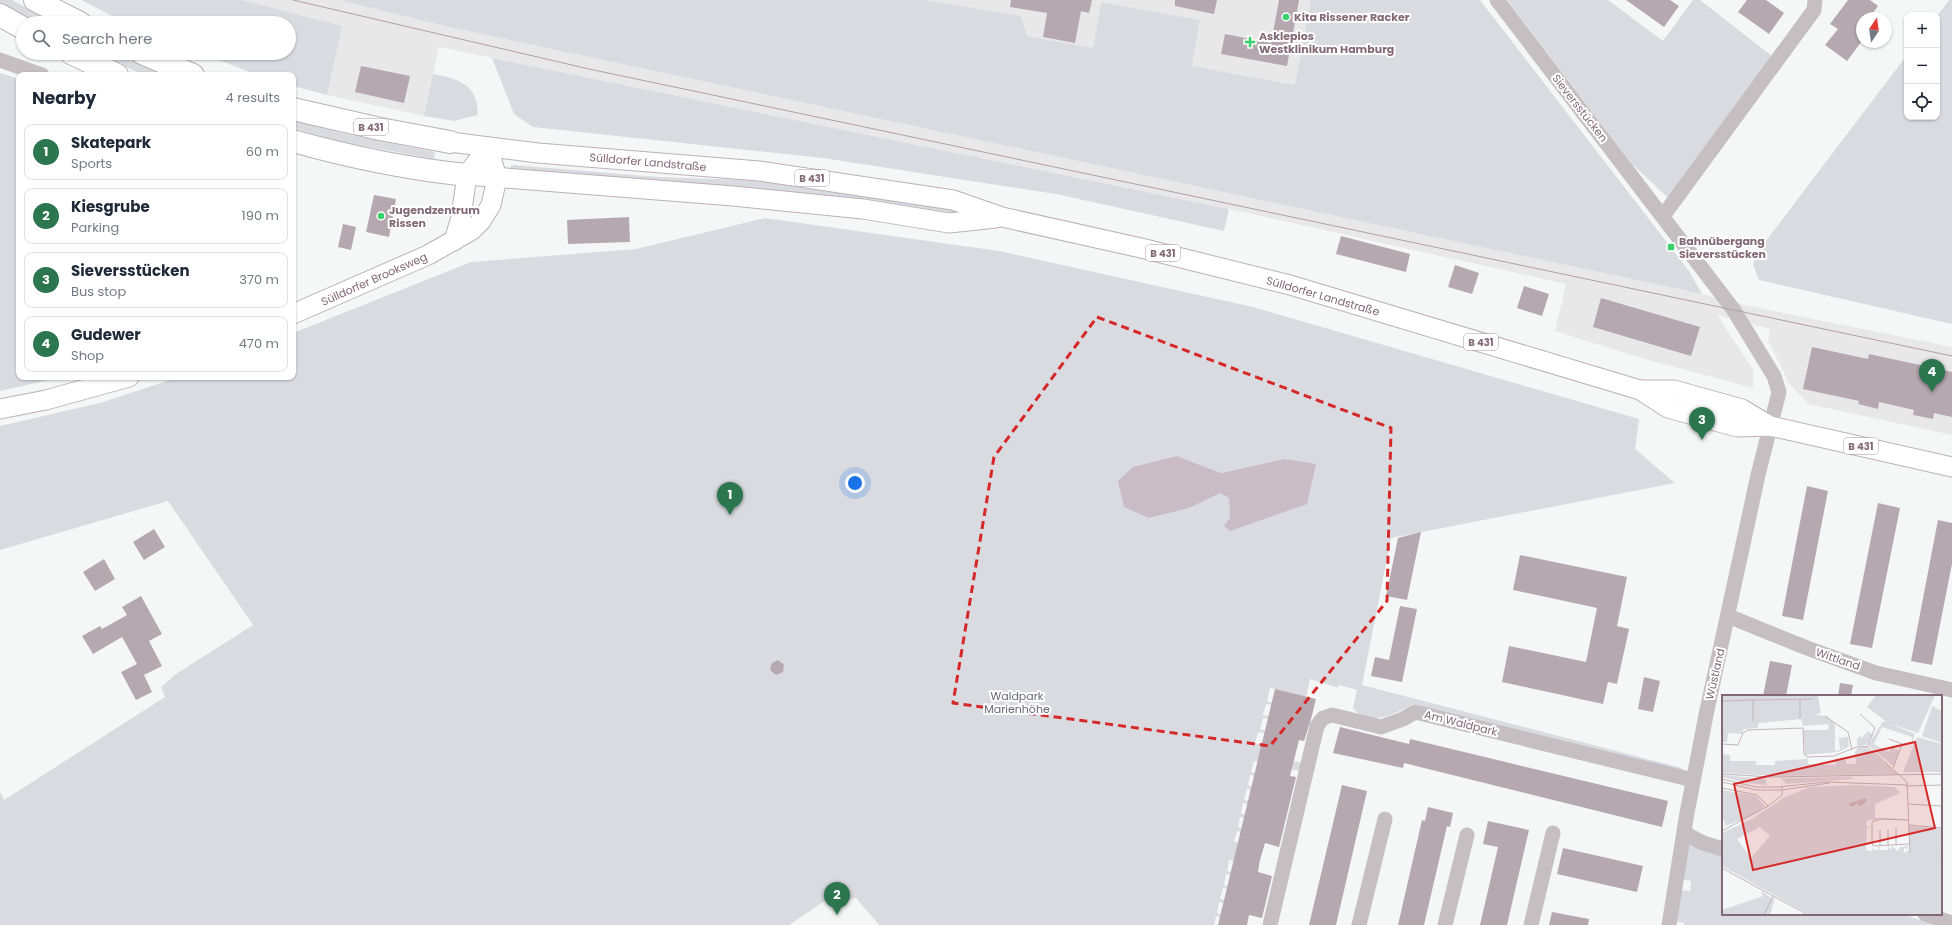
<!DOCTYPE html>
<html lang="en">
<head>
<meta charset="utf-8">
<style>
	:root { --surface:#fff; --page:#f6f6f7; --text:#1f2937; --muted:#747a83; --line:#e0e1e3; --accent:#2b754f }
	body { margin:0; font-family:Poppins,sans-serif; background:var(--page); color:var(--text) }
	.controls { position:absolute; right:12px; top:12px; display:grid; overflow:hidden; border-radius:8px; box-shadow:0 1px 3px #0004 }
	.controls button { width:36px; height:36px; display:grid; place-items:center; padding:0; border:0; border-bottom:1px solid var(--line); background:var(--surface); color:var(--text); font:20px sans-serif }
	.compass { position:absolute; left:1856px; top:12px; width:36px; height:36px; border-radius:50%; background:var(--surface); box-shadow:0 1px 3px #0004; rotate:13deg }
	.you { position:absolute; left:855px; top:483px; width:14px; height:14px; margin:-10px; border:3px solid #fff; border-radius:50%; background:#1a73e8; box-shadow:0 0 0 6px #1a73e833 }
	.badge { display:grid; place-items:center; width:26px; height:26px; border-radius:50%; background:var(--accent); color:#fff; font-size:13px; font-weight:700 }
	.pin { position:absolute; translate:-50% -33px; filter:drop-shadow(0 1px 2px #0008) }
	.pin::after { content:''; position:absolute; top:21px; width:14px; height:12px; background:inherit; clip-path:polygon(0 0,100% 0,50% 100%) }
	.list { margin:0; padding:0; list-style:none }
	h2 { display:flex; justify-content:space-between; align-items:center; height:52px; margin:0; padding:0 16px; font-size:17px }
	h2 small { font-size:13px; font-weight:400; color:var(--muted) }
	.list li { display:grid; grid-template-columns:26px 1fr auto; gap:12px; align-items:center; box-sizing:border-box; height:56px; margin:0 8px 8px; padding:0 8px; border:1px solid var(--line); border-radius:8px }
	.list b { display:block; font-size:15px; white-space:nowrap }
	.list p { margin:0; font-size:13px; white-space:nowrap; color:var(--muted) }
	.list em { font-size:13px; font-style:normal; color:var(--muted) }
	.icon { flex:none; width:22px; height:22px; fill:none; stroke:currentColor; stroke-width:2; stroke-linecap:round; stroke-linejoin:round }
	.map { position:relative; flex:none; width:1952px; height:925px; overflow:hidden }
	.search { position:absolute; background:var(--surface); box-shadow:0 1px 3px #0004; left:16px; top:16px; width:280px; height:44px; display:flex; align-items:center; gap:10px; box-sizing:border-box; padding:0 14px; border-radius:22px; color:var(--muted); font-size:15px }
	.panel { position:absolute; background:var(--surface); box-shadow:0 1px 3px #0004; left:16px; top:72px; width:280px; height:308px; border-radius:8px }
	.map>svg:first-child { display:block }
	.built { fill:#e8e8e9 }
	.green { fill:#d9dbe0; fill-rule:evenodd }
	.water { fill:#cabcc5 }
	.building { fill:#b5a9af }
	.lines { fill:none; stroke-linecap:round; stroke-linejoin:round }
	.major-casing { stroke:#bab2b6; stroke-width:21 }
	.highway-casing { stroke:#b9b2b5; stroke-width:24 }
	.minor { stroke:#c6bfc2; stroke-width:15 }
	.major { stroke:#fff; stroke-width:19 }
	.highway { stroke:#fff; stroke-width:22 }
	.tram { stroke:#aca1a6; stroke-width:1 }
	.marked { fill:none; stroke:#d62828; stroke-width:3; stroke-dasharray:8 5; stroke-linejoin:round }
	.poi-dot { fill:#39d26d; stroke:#fff; stroke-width:1.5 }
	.labels { text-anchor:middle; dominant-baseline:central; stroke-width:4; stroke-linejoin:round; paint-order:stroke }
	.shield { fill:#fff; stroke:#a8969e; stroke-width:1 }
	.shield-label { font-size:10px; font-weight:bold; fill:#836975 }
	.poi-label { font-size:11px; font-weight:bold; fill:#836975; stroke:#fff; text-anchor:start }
	.street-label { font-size:11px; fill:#836975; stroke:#fff }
	.park-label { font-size:11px; fill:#67697a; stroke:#fff }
	.inset-road { fill:none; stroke:#c0b6bb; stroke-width:1 }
	.view { fill:#d62828; fill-opacity:0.15; stroke:#d62828; stroke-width:2 }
	.inset-edge { fill:none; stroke:#836975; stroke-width:2 }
</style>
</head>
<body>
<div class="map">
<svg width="1952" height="925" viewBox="0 0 1952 925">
	<rect width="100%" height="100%" fill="#f5f7f7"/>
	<g class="built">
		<path d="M241,0H338L458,29L1702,294L1750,306L1952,347V435L1808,404L1788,382L1768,340L1770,329L1717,315L1753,369V388L1641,358L1555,331L1566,284L1229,209L439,47L424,116L327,95L341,26Z"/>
		<path d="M925,0H1311L1296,85L1192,66L1200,20L1101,2L1093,48L1027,36Z"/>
	</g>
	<g class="green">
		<path d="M0,0H12L55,23H37L0,3Z"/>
		<path d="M81,0H241L342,26L327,95L293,86V75H257L201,53H289V23H126Z"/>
		<path d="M338,0H925L1021,16L1027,36L1093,48L1101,2L1200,20L1192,66L1295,85L1311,0H1480L1689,271L1702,294L458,29Z"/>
		<path d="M1507,0H1608L1663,41L1693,0H1700L1772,56L1668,198L1632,164Z"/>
		<path d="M1949,0H1952V324L1759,280L1753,265L1756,254L1907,55V117H1937V16Z"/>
		<path d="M97,53H116L164,75H143Z"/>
		<path d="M492,58L1229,209L1224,231L1056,194L823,158L533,127L514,114Z"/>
		<path d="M0,73L19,79V377H62L0,391Z"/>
		<path d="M433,74C460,79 477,84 478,115L454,121L424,116Z"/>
		<path d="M293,120L341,133L435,152L434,159L337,141L293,128Z"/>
		<path d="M514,165L658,177L742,180L794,185L953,208L974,218L893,205L513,170L510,168L511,166Z"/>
		<path d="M765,218L999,251L1253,307L1639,419L1635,449L1675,483L1391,538L1362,685L1682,768V773L1413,704C1395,714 1369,728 1353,708L1357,690L1339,685L1338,688L1336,687L1310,679L1306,697L1270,688L1267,701L1272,703V705L1266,704L1263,715L1269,716V719L1263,718L1260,729L1266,731L1265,733L1258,732L1255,743L1262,745L1281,758L1303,763L1299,771L1254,761L1251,772L1256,773L1255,776L1250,775L1248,785L1252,787V790L1247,789L1244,800L1249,801L1248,804L1243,803L1241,813L1246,815L1245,818L1240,817L1238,827L1242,829V832L1237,831L1234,841L1239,843L1234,861L1229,860L1227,871L1232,872L1231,875L1226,874L1224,885L1227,886L1228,889L1223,888L1220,899L1225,900L1224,903L1219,902L1217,913L1221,914V917L1216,916L1214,925H879L856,898L846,900L838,892L789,925H0V792L4,800L165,697L161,687L176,674L253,625L168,501L0,550V426L100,403L179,377H293V333L471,262L636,249ZM1177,456L1221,473L1284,459L1230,518L1229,498L1220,493Z"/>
		<path d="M1687,842L1723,855V914H1901L1936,925H1684V923L1675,921L1679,890L1690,891L1691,881L1681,879Z"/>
	</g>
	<path class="water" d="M1177,456L1221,473L1284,459L1316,464L1307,504L1230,531L1224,526L1230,518L1229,498L1220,493L1189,508L1149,518L1124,507L1118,481L1133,467Z"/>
	<g class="building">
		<path d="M1011,0H1092L1089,13L1081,11L1075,43L1043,37L1047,13L1010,7Z"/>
		<path d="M1175,0H1217L1214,14L1175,6Z"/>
		<path d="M1279,0H1299L1287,66L1221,54L1225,34L1271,43Z"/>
		<path d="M1626,0H1670L1679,6L1664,27Z"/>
		<path d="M1747,0H1766L1784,13L1769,34L1738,12Z"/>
		<path d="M1848,0H1870L1878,6L1869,18H1862V41L1847,61L1825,45L1838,29L1830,24Z"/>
		<path d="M361,66L410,76L404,103L355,92Z"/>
		<path d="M374,195L396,199L389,237L366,232Z"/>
		<path d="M629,217L630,242L568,244L567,220Z"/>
		<path d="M343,224L356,227L351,250L338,247Z"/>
		<path d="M1341,236L1410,254L1406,272L1336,254Z"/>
		<path d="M1455,265L1479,273L1472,294L1448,287Z"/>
		<path d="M1524,286L1549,294L1542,316L1517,308Z"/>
		<path d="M1601,298L1700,327L1691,356L1593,327Z"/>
		<path d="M1812,347L1868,359L1869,354L1952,372V417L1934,413L1933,419L1913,415L1914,410L1879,402L1878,409L1858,404L1859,401L1803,389Z"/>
		<path d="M1807,486L1828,491L1803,620L1782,616Z"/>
		<path d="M1878,503L1900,508L1872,648L1850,644Z"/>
		<path d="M1938,520L1952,523V564L1932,665L1911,661Z"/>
		<path d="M154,529L165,547L144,560L133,542Z"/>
		<path d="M1421,532L1407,600L1386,596L1398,538Z"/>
		<path d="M1520,555L1627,577L1617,626L1629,629L1617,684L1608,682L1603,704L1502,682L1509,646L1586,662L1597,608L1513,590Z"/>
		<path d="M104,559L115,579L95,591L83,572Z"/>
		<path d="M141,596L162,634L149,641L162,666L144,675L152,692L136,700L121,672L137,664L122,637L93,654L82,636L100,626L102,629L127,615L122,607Z"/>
		<path d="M1400,606L1417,609L1402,682L1371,676L1375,657L1389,660Z"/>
		<path d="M778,660L784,665L783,672L776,675L770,670L772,663Z"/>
		<path d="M1770,661L1792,665L1786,696H1763Z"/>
		<path d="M1644,677L1660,681L1653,712L1638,709Z"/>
		<path d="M1840,683L1853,685L1851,696H1838Z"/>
		<path d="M1275,689L1316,699L1311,719L1304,741L1299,740L1290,776L1296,777L1279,847L1265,843L1260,860L1258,872L1272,876L1262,918L1249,915L1247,925H1218Z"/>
		<path d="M1340,727L1409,744L1410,739L1668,801L1662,827L1404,763L1403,768L1333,753Z"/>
		<path d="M1342,785L1367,791L1336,925H1309Z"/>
		<path d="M1428,807L1453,813L1450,827L1447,826L1424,925H1398L1422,820L1425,821Z"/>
		<path d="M1488,821L1529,830L1507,925H1480L1498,847L1483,844Z"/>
		<path d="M1563,848L1643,866L1637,892L1557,874Z"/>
		<path d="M1552,912L1589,919L1588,925H1549Z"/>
	</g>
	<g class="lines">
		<g class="major-casing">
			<g id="major">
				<path d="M450,142L538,153L759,171L953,200L1002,217L1141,248L1290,285L1640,390L1668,408L1737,427L1770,426L1952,467"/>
				<path d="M467,175L733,196L863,209L949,223L996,218"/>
				<path d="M454,241L461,217L467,175L488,147"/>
				<path d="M293,314L428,255L472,230L481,221L491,205L497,178L488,147"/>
				<path d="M1640,390H1674L1742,409L1770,426"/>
				<path d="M0,409L46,400L129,377"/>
			</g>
		</g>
		<g class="highway-casing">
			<g id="highway">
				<path d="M35,0L80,23"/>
				<path d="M0,15L23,28"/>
				<path d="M71,53L117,75"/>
				<path d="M142,53L193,75"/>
				<path d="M293,109L380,129L450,142"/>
				<path d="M293,141C350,157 408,169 467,175"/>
			</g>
		</g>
		<g class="minor">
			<path d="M1497,0L1733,309L1774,376L1779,392L1758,475L1707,710L1687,813L1669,925"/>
			<path d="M0,60L42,75"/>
			<path d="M1663,216L1814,10L1815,0"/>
			<path d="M1728,616L1807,648L1876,673L1952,690"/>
			<path d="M1684,833L1703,843L1723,849"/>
			<path d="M1925,914L1952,923"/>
			<path d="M1270,925L1317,726L1323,718L1332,715L1381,727L1403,719L1415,712L1693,780"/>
			<path d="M1359,925L1385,819"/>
			<path d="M1445,925L1467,835"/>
			<path d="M1531,925L1553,833"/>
		</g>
		<use href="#major" class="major"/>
		<use href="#highway" class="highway"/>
		<path class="tram" d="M293,0L589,69L1952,356"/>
	</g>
	<path class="marked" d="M1097,317L1391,428L1387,601L1270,746L953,703L994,457Z"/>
	<g class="poi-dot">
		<circle cx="1286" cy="17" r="4"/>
		<path d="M1248 36h4v4h4v4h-4v4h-4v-4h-4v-4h4z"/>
		<circle cx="381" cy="216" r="4"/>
		<rect x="1667" y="243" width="8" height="8" rx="2"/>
	</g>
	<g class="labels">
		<g class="shield">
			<rect x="354" y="119" width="34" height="16" rx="3"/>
			<rect x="795" y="170" width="34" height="16" rx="3"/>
			<rect x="1146" y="245" width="34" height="16" rx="3"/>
			<rect x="1464" y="334" width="34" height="16" rx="3"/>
			<rect x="1844" y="438" width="34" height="16" rx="3"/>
		</g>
		<g class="shield-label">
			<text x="371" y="127">B 431</text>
			<text x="812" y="178">B 431</text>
			<text x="1163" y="253">B 431</text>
			<text x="1481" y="342">B 431</text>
			<text x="1861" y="446">B 431</text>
		</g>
		<g class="poi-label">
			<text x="1294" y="17">Kita Rissener Racker</text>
			<text x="1259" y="36">Asklepios<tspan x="1259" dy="13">Westklinikum Hamburg</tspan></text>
			<text x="389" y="210">Jugendzentrum<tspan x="389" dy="13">Rissen</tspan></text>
			<text x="1679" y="241">Bahnübergang<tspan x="1679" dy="13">Sieversstücken</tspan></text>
		</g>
		<g class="street-label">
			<text transform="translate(1580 108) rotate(52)">Sieversstücken</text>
			<text transform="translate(648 162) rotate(5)">Sülldorfer Landstraße</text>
			<text transform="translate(374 279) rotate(-24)">Sülldorfer Brooksweg</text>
			<text transform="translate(1323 296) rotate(16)">Sülldorfer Landstraße</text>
			<text transform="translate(1838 659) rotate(19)">Wittland</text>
			<text transform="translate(1715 674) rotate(-77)">Wüstland</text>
			<text transform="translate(1461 723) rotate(14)">Am Waldpark</text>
		</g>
		<g class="park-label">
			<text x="1017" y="696">Waldpark<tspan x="1017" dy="13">Marienhöhe</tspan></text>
		</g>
	</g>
	<g transform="translate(1722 695)">
		<rect width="220" height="220" fill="#f5f7f7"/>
		<path d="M0,0L96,1L99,18L93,20L105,21L113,29V56L118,55L117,43L126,42L127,52L116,57L83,60L81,35H106L107,32L106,29L81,31L79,24L36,28V33L22,34L20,39L6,38L5,47H0ZM154,0H213L196,38L166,28L145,12ZM210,11L220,16V48L200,41ZM161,26L193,39L190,48V42L160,32L152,49L167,57L169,52L178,56L171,71L146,50ZM146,36L151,40L144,50H135V45L137,41L140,43ZM195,42L220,49V77H181ZM136,52H144L176,79L55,81L0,78V59L8,60V66H34V70H53V66L86,64V69L114,70V65H124V69H134L133,57ZM0,80L44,84V90L25,88L0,82ZM130,82V84L64,89L59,83ZM135,90L173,92L178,98L153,109V123L185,124L145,125L144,131L149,132L145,133L144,148L148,150H144V155L150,156V152L151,155H156V152H158L157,155H166V151L169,155L170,151L176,156L178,152L186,151V154L182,153V158L187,155L188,159L187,131L220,134V159L218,160L220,165V220H88L0,171V138L30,124L61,103L87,92ZM38,132L48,141L29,163L15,144ZM0,95L34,101L43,111L31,120L4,131L0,122ZM39,196L51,204L53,203L48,220H0V215L41,201Z" fill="#d9dbe0" fill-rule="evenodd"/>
		<path d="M144,103V107L137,112L136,108L130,112L126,109Z" fill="#cabcc5"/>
		<path class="inset-road" d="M78,4V24M138,19L153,33L145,52M103,21L126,37L130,55M31,26V5L91,4M0,28V6L31,5M167,44L180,49L171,73M0,49L16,50L21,38L26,35L81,33L82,59L85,62L112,61L137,51L146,52L185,87L188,158M0,79L48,82L220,79M0,84L34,92H56M0,87L34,95H59M184,91L220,90M56,92L105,87L185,90M0,93L35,100L46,111M60,95L108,88M186,109L220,111M186,125L158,124L150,127V147L151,151L187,149M186,130L220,133M174,133V150M0,136L46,111L60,100V92M158,151V135M166,151V135M0,173L86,220M42,220L51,201"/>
		<path class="view" d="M193,47L213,133L31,175L12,89Z"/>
		<rect width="220" height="220" class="inset-edge"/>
	</g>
</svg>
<div class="controls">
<button>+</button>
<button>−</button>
<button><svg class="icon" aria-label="locate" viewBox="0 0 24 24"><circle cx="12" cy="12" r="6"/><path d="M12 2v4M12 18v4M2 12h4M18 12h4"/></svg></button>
</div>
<svg class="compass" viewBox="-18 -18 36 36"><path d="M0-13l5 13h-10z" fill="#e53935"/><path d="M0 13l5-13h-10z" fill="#747a83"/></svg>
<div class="you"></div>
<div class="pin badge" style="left:730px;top:515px">1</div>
<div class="pin badge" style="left:837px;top:915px">2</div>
<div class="pin badge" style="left:1702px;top:440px">3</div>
<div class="pin badge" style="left:1932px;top:392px">4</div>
<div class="search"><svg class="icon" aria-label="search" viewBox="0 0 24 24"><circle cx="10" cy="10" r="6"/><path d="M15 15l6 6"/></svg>Search here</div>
<section class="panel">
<h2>Nearby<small>4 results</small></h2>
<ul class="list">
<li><span class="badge">1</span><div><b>Skatepark</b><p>Sports</p></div><em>60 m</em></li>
<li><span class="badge">2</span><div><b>Kiesgrube</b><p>Parking</p></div><em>190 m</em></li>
<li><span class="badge">3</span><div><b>Sieversstücken</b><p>Bus stop</p></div><em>370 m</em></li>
<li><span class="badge">4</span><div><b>Gudewer</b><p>Shop</p></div><em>470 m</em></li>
</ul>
</section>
</div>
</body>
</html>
